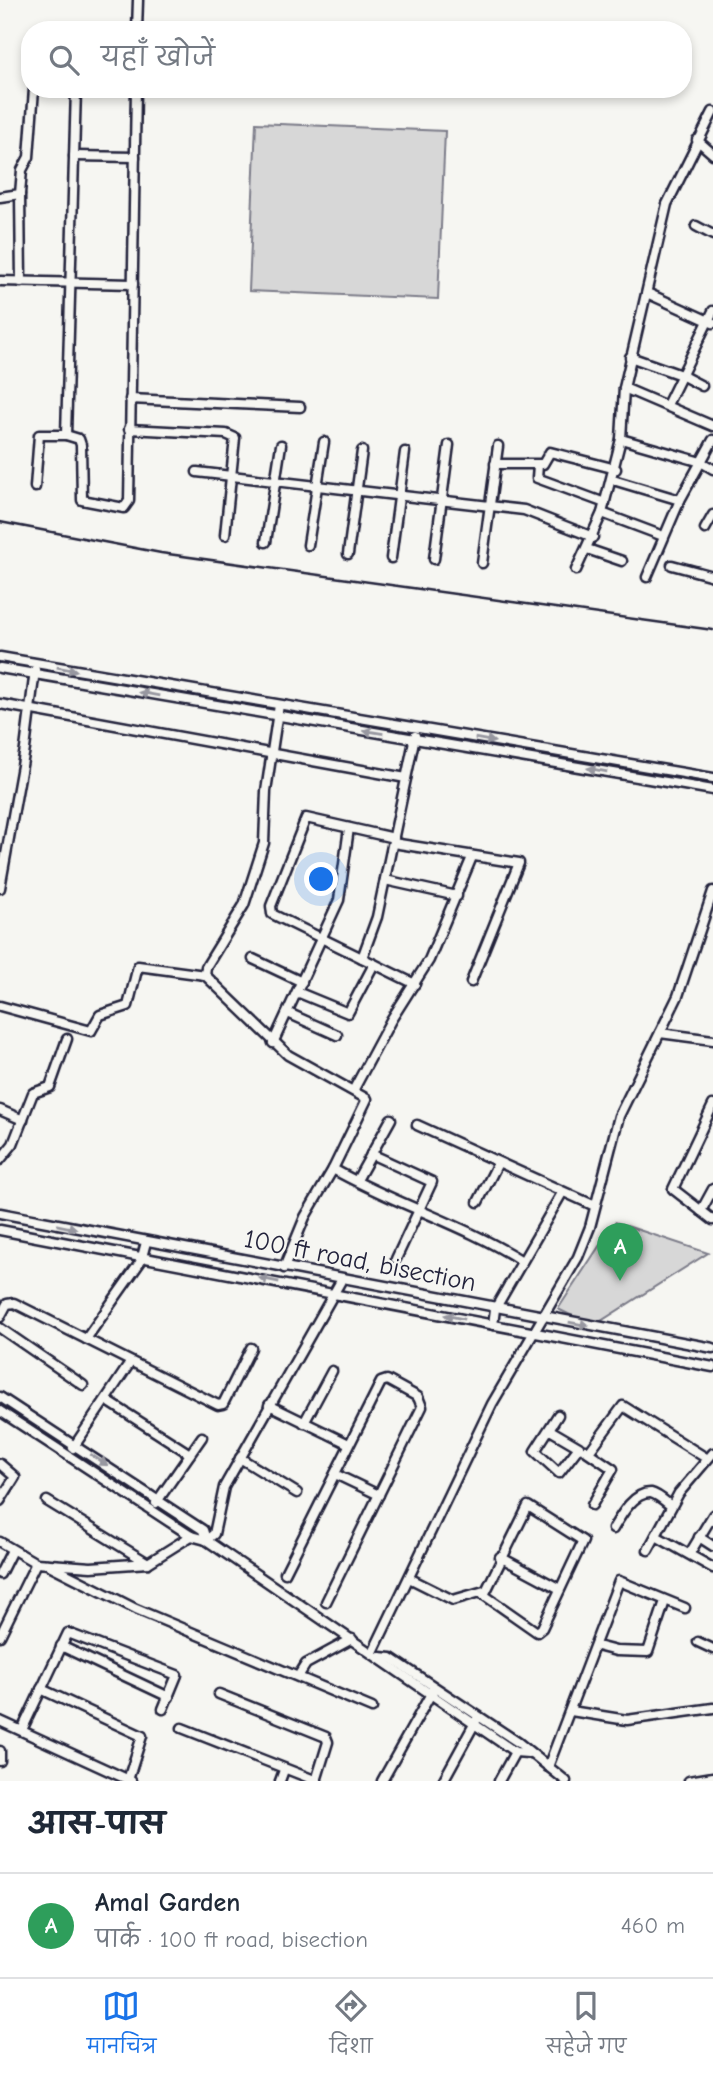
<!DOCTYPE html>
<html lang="hi">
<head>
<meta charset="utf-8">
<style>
	:root { --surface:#fff; --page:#f6f6f7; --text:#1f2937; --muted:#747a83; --line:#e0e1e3; --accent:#1a73e8 }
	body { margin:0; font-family:"Comic Neue","Playpen Sans Deva",sans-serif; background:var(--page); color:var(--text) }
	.you { position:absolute; left:322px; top:880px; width:24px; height:24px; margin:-18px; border:5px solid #fff; border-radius:50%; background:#1a73e8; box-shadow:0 0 0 10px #1a73e833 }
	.badge { display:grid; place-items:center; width:46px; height:46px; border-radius:50%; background:var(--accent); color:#fff; font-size:23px; font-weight:700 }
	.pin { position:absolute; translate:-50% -58px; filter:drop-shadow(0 2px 4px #0008) }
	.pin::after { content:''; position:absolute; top:37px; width:24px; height:21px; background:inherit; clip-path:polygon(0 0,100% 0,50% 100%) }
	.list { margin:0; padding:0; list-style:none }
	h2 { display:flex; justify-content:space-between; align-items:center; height:91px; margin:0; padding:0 28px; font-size:30px }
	h2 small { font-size:23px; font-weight:400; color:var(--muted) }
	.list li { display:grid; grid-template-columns:46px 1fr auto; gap:21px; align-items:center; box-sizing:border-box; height:105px; padding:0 28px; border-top:2px solid var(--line) }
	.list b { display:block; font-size:26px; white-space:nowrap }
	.list p { margin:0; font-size:23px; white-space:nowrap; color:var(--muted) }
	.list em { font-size:23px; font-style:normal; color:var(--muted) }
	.icon { flex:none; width:38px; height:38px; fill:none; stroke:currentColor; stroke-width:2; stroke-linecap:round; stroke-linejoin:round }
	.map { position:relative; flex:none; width:713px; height:1781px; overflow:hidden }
	.search { position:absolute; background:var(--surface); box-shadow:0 4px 10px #0003; left:21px; right:21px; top:21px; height:77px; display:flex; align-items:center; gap:18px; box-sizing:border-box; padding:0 24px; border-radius:28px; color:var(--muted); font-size:26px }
	.sheet { height:196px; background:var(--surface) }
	nav { display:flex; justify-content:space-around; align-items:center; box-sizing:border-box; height:98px; border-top:2px solid var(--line); background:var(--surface); font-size:19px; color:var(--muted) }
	nav a { display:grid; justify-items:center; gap:4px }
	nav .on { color:var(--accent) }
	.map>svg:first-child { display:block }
	.green { fill:#d7d7d7; stroke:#7c7c89; stroke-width:2 }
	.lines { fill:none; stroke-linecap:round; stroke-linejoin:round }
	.minor-casing { stroke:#22223b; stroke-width:13 }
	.minor { stroke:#f6f6f2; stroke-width:8 }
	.rail { stroke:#22223b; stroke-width:2.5 }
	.oneway { fill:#9797a0 }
	.labels { text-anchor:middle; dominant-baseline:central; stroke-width:5; stroke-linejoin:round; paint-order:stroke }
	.street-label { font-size:26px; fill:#22223b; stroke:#f6f6f2 }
</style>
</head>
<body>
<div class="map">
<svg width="713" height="1781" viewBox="0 0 713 1781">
	<rect width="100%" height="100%" fill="#f6f6f2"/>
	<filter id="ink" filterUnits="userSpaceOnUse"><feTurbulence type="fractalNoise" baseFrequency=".0143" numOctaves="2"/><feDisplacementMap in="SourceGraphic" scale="14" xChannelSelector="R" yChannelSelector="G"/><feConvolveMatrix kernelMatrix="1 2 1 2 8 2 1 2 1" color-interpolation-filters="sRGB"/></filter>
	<g filter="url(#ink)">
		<g class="green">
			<path d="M256,123L445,131L438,299L249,291Z"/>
			<path d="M615,1222L708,1253L593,1326L558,1309Z"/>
		</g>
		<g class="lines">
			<g class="minor-casing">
				<g id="minor">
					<path d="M137,30L138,0"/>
					<path d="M697,140L713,154"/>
					<path d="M74,156L135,157"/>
					<path d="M20,194L21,282"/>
					<path d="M0,197L20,194L22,170L29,157L34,89"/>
					<path d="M696,226L713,235"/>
					<path d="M0,281L133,284"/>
					<path d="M647,293L713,323"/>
					<path d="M630,357L681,375L702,386"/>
					<path d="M624,388L713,426"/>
					<path d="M130,399L300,407"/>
					<path d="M667,405L713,311"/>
					<path d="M129,429L226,434L235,438L225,535"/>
					<path d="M66,435L76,89"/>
					<path d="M621,439L624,388L667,204L713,112"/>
					<path d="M495,464H543L550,452L616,469"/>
					<path d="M538,465L537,478L605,503"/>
					<path d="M197,472L524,510L593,537"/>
					<path d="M613,480L680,500"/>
					<path d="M35,487L39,435H66L79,439L81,445L82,500L124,508L129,501L136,89"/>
					<path d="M602,513L663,536"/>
					<path d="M705,529L713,515"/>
					<path d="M266,542L281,445"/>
					<path d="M308,545L324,442"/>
					<path d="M587,549L622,561"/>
					<path d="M348,554L362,451"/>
					<path d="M391,558L405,452"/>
					<path d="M434,559L449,445"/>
					<path d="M482,563L498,446"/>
					<path d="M672,565L713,576"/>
					<path d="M576,570L602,513L621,439L701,462L713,469"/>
					<path d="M647,577L680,500L713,440"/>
					<path d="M0,657L713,778"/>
					<path d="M0,668L713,790"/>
					<path d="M0,704L406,778"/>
					<path d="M279,705L266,791L264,843L244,905L206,967L205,975L288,1055L367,1099L333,1169C394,1204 462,1223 522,1261"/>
					<path d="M393,843L519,863L471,982"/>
					<path d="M385,880L457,896"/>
					<path d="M0,888L25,749L35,670"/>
					<path d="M362,958L272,914L271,906L306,818L394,838"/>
					<path d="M253,959L302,982"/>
					<path d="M415,984L362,958L377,917L415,736"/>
					<path d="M297,992L348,1013L374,964"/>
					<path d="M0,1006L91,1031L100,1015L128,1006L138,966L205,975"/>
					<path d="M288,1013L337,1035"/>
					<path d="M660,1033L713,1040"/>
					<path d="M273,1043L339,900L349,828"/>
					<path d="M354,1089L391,1020L429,960L472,857"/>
					<path d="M713,1105L673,1189L713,1220"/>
					<path d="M0,1110L23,1120"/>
					<path d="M417,1125L595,1206"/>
					<path d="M371,1154L432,1182L396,1259"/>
					<path d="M0,1160L13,1144L33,1093L50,1087L67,1039"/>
					<path d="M357,1180L391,1119"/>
					<path d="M478,1202L498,1163"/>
					<path d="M701,1211L713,1189"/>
					<path d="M0,1213L713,1348"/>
					<path d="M0,1230L713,1367"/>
					<path d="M284,1268L305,1217L333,1169"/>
					<path d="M0,1317L7,1304L14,1303L218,1405L223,1404L251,1348"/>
					<path d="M493,1325L495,1309L562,1193"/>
					<path d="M0,1328L83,1385"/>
					<path d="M86,1339L141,1261L146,1242"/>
					<path d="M0,1397L203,1530L206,1540"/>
					<path d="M106,1400L190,1454"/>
					<path d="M269,1405L349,1444"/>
					<path d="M0,1411L191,1536L206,1540L515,1752L528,1753"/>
					<path d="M304,1423L332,1371"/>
					<path d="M550,1430L579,1447L559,1473L535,1451L558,1415"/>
					<path d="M73,1448L130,1363"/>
					<path d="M585,1450L613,1469L592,1505"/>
					<path d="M589,1452L623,1406L706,1458"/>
					<path d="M240,1458L297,1493"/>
					<path d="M0,1464L15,1477L0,1501"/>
					<path d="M335,1474L379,1495"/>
					<path d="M47,1501L148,1563"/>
					<path d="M156,1503L202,1437"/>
					<path d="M528,1506L583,1541L542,1628L537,1632L484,1595Z"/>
					<path d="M613,1529C620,1517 633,1492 651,1493C657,1494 666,1502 671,1506"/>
					<path d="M656,1536L713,1568"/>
					<path d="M699,1537L713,1546"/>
					<path d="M206,1540L214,1534L224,1487L342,1279"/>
					<path d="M0,1542L36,1563"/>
					<path d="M648,1550L679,1493L713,1453"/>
					<path d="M690,1553L713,1515"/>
					<path d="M500,1557L560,1589"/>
					<path d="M47,1564L136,1609L372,1708"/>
					<path d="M285,1573L381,1382L387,1380L418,1397L422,1407L326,1602"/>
					<path d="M0,1574L12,1550"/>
					<path d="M409,1578L453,1600L484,1591"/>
					<path d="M0,1636L36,1563L91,1567L148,1563L191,1536"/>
					<path d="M698,1642L713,1649"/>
					<path d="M61,1646L169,1697"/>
					<path d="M597,1646L616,1651L648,1652L665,1601"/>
					<path d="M373,1652L492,1404L578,1257L590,1227L619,1116L678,996L713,891"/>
					<path d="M380,1657L391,1658L519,1743L566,1781"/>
					<path d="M299,1675L306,1664L352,1639"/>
					<path d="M41,1689L142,1736L128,1780"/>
					<path d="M219,1694L326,1737L328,1742L316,1781"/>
					<path d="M571,1711L627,1720L713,1708"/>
					<path d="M0,1721L131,1781"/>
					<path d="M182,1728L317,1781"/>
					<path d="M22,1730L68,1633L177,1675L163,1709"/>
					<path d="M0,1751V1761"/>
					<path d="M548,1767L619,1581L685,1608"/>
					<path d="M280,1781L284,1770"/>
					<path d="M382,1781L433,1690"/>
					<path d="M443,1781L477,1719"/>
					<path d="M499,1781L515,1752"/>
					<path d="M689,1781L713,1777"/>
				</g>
			</g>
			<use href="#minor" class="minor"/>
			<path class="rail" d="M0,522L161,553L713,630"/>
		</g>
		<defs><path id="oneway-solid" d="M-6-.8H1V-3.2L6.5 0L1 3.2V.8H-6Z" transform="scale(1.75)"/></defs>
		<g class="oneway">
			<use href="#oneway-solid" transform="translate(67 669) rotate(10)"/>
			<use href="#oneway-solid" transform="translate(149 694) rotate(-170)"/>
			<use href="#oneway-solid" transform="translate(373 732) rotate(-171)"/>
			<use href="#oneway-solid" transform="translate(485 740) rotate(10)"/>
			<use href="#oneway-solid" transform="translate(597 770) rotate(-170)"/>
			<use href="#oneway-solid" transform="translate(67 1227) rotate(11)"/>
			<use href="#oneway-solid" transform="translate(269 1280) rotate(-169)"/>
			<use href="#oneway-solid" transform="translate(454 1317) rotate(-168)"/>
			<use href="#oneway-solid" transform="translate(579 1324) rotate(10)"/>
			<use href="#oneway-solid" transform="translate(99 1460) rotate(34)"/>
		</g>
	</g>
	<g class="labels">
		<g class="street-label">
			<text transform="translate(360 1261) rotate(11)">100 ft road, bisection</text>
		</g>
	</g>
</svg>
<div class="you"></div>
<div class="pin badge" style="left:620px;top:1281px;background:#2e9e5b">A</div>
<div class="search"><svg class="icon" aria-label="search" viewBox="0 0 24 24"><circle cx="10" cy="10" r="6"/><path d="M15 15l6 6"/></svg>यहाँ खोजें</div>
</div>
<section class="sheet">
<h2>आस-पास<small></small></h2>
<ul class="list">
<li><span class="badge" style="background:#2e9e5b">A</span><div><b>Amal Garden</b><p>पार्क · 100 ft road, bisection</p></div><em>460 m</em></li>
</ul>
</section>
<nav>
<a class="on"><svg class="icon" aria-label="map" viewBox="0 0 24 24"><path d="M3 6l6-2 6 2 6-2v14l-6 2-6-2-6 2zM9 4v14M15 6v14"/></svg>मानचित्र</a>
<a><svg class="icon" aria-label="directions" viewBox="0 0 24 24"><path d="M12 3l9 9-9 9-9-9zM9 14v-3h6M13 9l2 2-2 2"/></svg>दिशा</a>
<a><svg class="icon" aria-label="saved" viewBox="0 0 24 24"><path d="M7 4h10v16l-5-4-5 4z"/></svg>सहेजे गए</a>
</nav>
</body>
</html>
